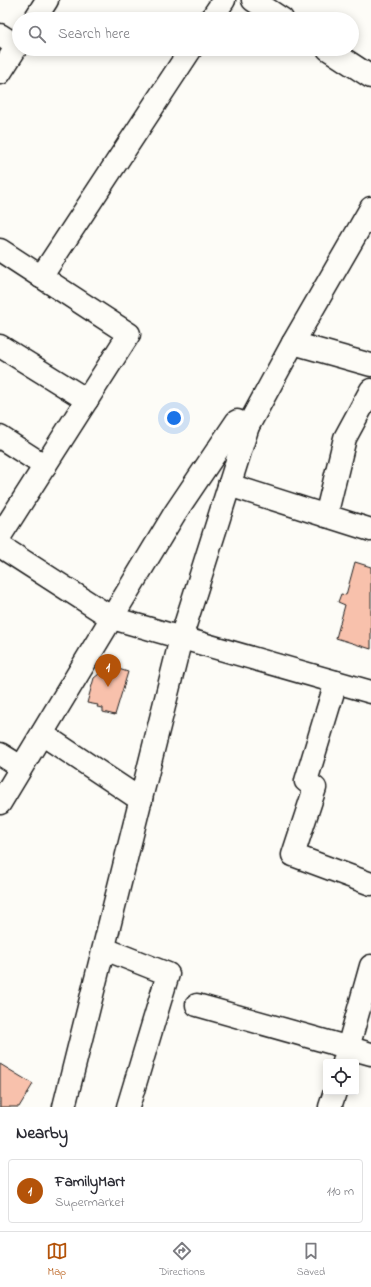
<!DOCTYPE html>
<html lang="en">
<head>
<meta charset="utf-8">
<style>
	:root { --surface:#fff; --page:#f2f2f3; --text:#2b2b33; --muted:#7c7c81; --line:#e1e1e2; --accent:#b45309 }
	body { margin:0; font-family:"Indie Flower",sans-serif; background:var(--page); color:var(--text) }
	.controls { position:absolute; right:12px; bottom:12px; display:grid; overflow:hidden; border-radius:4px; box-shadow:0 2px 10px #0003 }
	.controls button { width:36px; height:36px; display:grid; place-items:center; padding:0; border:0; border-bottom:1px solid var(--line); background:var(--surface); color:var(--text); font:20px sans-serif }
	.you { position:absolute; left:174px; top:418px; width:14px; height:14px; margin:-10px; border:3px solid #fff; border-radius:50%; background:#1a73e8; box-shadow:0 0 0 6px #1a73e833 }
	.badge { display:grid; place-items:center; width:26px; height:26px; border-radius:50%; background:var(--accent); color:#fff; font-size:13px; font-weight:700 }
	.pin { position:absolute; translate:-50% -33px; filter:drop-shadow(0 1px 2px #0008) }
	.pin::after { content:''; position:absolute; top:21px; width:14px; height:12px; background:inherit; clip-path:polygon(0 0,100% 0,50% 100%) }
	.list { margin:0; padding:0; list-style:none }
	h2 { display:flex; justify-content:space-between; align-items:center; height:52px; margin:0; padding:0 16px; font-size:17px }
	h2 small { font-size:13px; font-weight:400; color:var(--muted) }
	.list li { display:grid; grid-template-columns:26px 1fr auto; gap:12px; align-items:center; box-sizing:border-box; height:64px; margin:0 8px 8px; padding:0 8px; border:1px solid var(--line); border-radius:4px }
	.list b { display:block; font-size:15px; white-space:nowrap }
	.list p { margin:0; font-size:13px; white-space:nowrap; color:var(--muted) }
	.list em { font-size:13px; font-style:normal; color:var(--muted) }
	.icon { flex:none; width:22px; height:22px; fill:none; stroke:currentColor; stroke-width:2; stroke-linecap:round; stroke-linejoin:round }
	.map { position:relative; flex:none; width:371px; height:1107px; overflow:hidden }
	.search { position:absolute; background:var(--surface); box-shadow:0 2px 10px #0003; left:12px; right:12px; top:12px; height:44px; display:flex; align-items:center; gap:10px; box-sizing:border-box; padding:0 14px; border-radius:22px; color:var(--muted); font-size:15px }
	.sheet { height:124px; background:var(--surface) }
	nav { display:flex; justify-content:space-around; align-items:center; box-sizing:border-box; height:56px; border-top:1px solid var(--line); background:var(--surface); font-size:11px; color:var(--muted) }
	nav a { display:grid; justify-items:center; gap:2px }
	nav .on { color:var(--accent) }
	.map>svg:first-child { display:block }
	.building { fill:#f8c1ac; stroke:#1c1c1c }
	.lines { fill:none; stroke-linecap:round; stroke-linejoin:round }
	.minor-casing { stroke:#1c1c1c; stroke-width:25 }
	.minor { stroke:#fdfcf7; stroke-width:22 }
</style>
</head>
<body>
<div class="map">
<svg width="371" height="1107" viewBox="0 0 371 1107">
	<rect width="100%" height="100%" fill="#fdfcf7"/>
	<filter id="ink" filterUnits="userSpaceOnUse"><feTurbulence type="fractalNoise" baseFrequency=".025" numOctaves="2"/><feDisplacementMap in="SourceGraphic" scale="8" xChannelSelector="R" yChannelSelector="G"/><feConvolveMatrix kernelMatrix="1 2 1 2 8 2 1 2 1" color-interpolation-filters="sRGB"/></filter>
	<g filter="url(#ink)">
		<g class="building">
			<path d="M355,562L371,567V649L336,638L345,605L338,602L341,594L346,595Z"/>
			<path d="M106,665L128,672L115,715L103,712V708L97,707L98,705L87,703L94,678L99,674L101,668L105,669Z"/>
			<path d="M0,1064L33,1084L19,1107H0Z"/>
		</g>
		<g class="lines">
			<g class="minor-casing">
				<g id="minor">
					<path d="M253,0L282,19"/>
					<path d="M35,19L47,0"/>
					<path d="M211,19L224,0"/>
					<path d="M0,35L17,46"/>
					<path d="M328,49L371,77"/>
					<path d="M0,73L19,43"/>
					<path d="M0,250L129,334L0,536"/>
					<path d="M41,277L191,49"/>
					<path d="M293,343L371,365"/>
					<path d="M0,346L87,400"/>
					<path d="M0,437L45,466"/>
					<path d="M229,485L371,530"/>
					<path d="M326,516L345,438L371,390"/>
					<path d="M0,546L112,618L371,692"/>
					<path d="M336,682L306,781L315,788L293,855L371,884"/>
					<path d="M42,734L141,800"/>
					<path d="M0,754L21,767"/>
					<path d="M0,803L175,513L237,421L248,426"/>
					<path d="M110,951L168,974L128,1107"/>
					<path d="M197,1005L371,1054"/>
					<path d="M344,1062L371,966"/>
					<path d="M64,1107L181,638L248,426L293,343L371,208"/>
					<path d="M330,1107L335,1092"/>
				</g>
			</g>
			<use href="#minor" class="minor"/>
		</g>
	</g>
</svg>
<div class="controls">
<button><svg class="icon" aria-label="locate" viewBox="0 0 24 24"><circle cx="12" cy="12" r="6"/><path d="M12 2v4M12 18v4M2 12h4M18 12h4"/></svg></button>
</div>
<div class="you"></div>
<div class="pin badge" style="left:108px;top:687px">1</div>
<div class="search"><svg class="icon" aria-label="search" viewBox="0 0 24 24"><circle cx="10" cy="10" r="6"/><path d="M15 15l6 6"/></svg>Search here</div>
</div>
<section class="sheet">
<h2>Nearby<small></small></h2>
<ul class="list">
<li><span class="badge">1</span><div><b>FamilyMart</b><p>Supermarket</p></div><em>110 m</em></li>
</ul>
</section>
<nav>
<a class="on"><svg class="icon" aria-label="map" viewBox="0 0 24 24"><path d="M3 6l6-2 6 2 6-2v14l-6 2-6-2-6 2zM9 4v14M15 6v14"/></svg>Map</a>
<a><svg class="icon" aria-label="directions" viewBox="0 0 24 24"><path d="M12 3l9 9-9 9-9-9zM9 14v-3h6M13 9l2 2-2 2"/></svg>Directions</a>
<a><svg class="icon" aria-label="saved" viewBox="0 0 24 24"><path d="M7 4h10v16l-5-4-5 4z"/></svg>Saved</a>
</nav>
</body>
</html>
